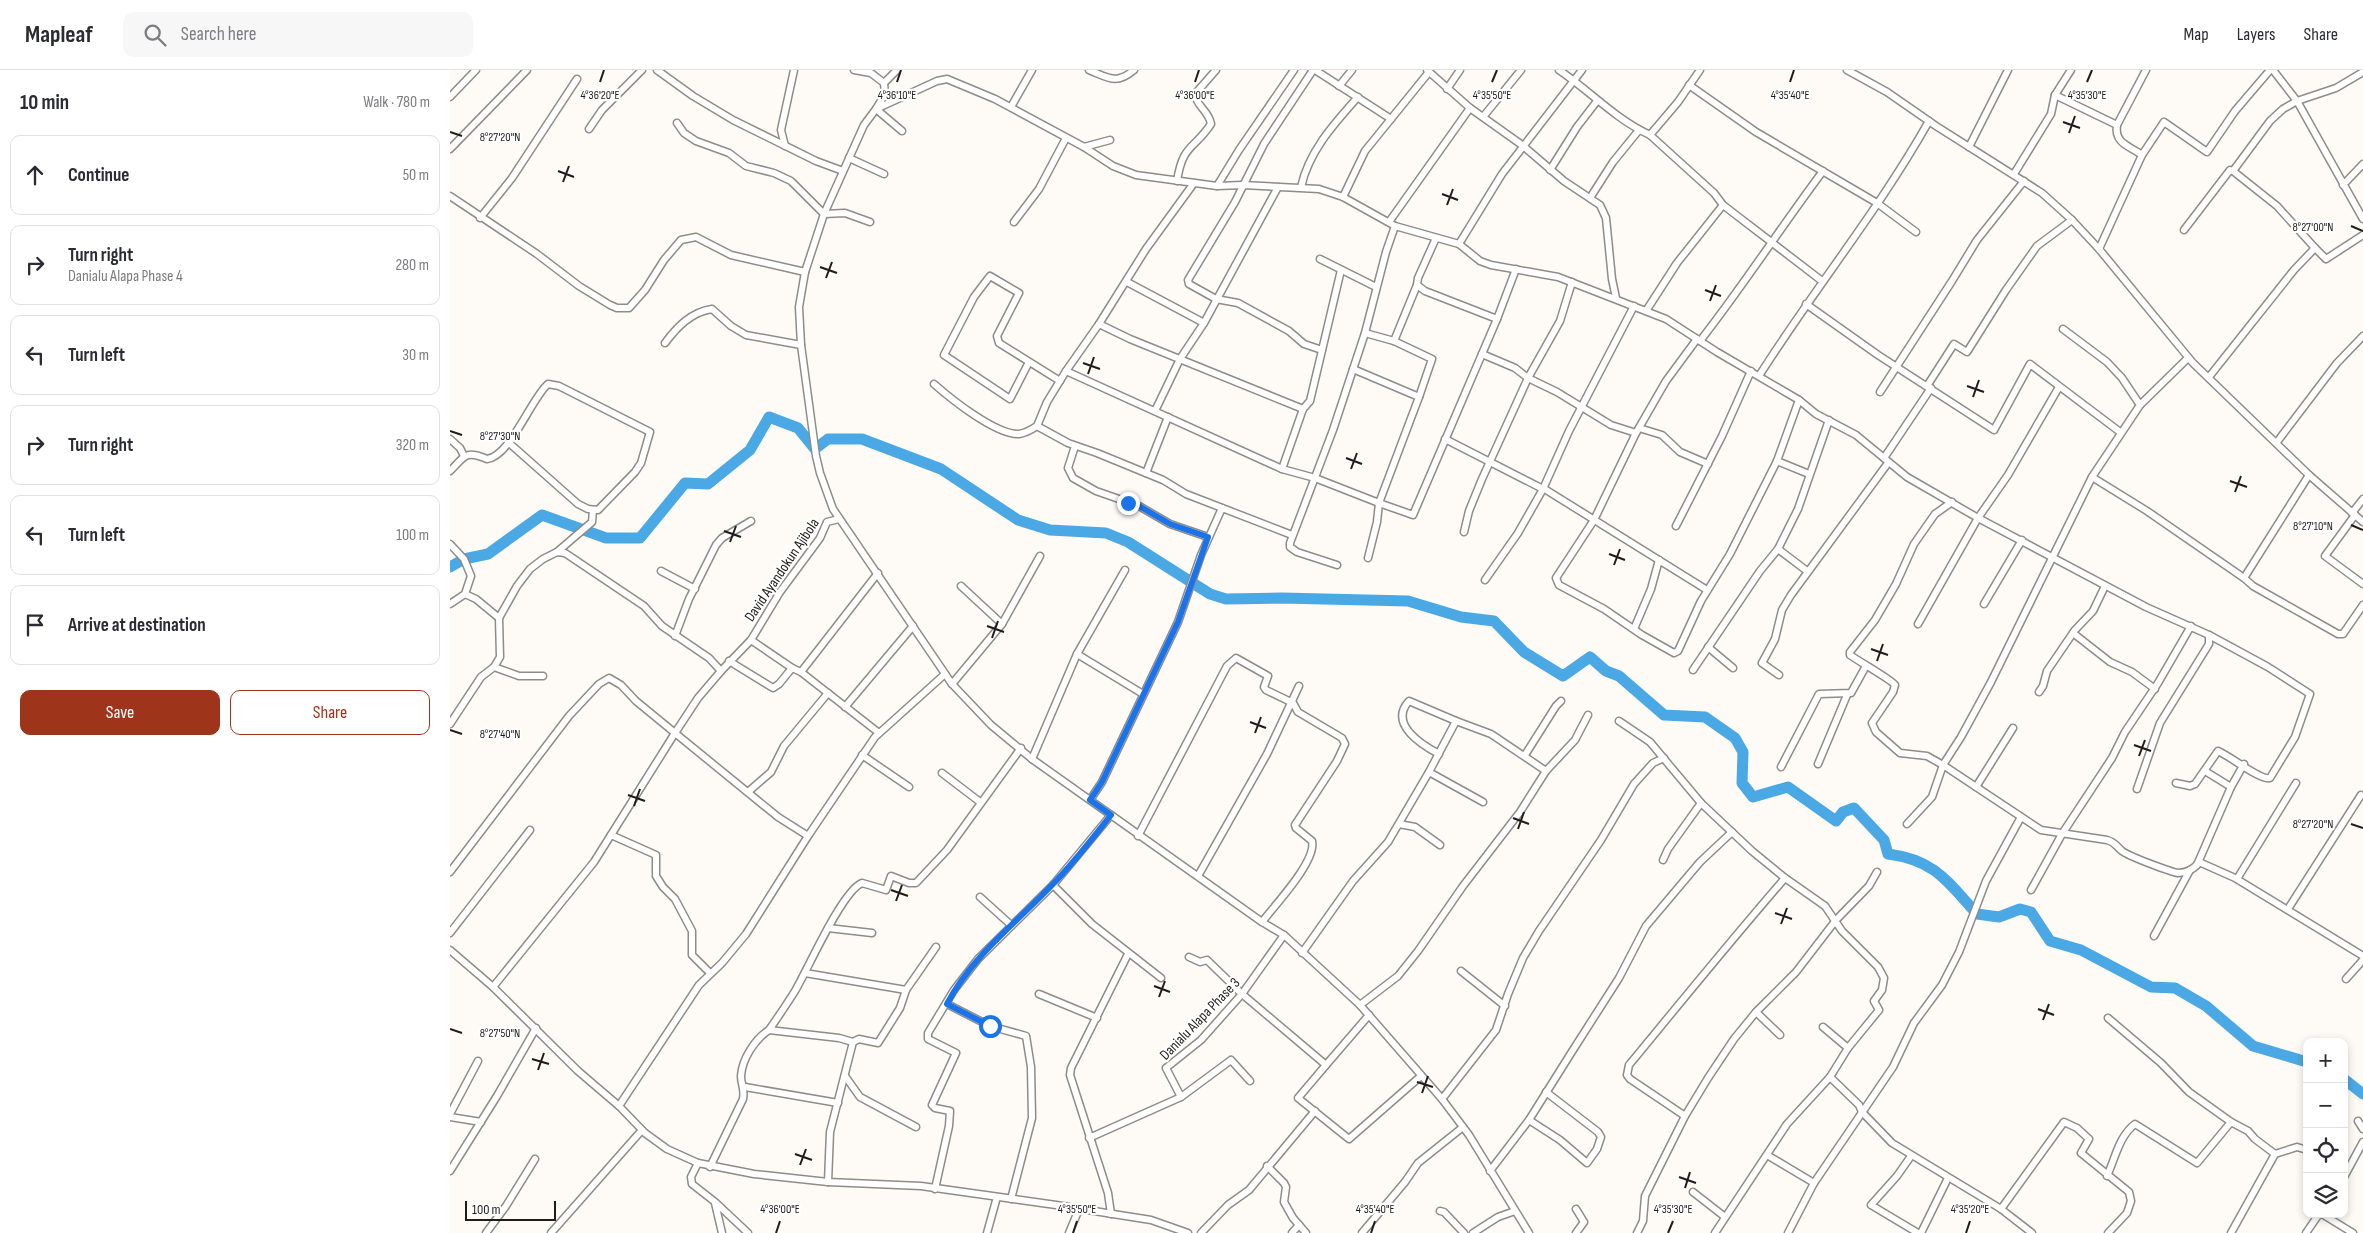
<!DOCTYPE html>
<html lang="en">
<head>
<meta charset="utf-8">
<style>
	:root { --surface:#fff; --page:#f7f7f7; --text:#2b2b33; --muted:#7c7c81; --line:#e1e1e2; --accent:#9e351b }
	body { margin:0; font-family:"Sofia Sans Condensed",sans-serif; background:var(--page); color:var(--text) }
	.controls { position:absolute; right:15px; bottom:15px; display:grid; overflow:hidden; border-radius:10px; box-shadow:0 2px 8px #0003 }
	.controls button { width:45px; height:45px; display:grid; place-items:center; padding:0; border:0; border-bottom:1px solid var(--line); background:var(--surface); color:var(--text); font:25px sans-serif }
	.scale { position:absolute; left:15px; bottom:12px; width:91px; box-sizing:border-box; padding-left:5px; border:2px solid #1e1d1c; border-top:0; font-size:14px; line-height:18px; white-space:nowrap; color:#1e1d1c; -webkit-text-stroke:4px #fff; paint-order:stroke }
	.stop { position:absolute; width:15px; height:15px; margin:-11px; border:4px solid #1a73e8; border-radius:50%; background:#fff }
	.stop.end { background:#1a73e8; border-color:#fff; box-shadow:0 1px 5px #0008 }
	.list { margin:0; padding:0; list-style:none }
	h2 { display:flex; justify-content:space-between; align-items:center; height:65px; margin:0; padding:0 20px; font-size:21px }
	h2 small { font-size:16px; font-weight:400; color:var(--muted) }
	.list li { display:grid; grid-template-columns:32px 1fr auto; gap:15px; align-items:center; box-sizing:border-box; height:80px; margin:0 10px 10px; padding:0 10px; border:1px solid var(--line); border-radius:10px }
	.list b { display:block; font-size:19px; white-space:nowrap }
	.list p { margin:0; font-size:16px; white-space:nowrap; color:var(--muted) }
	.list em { font-size:16px; font-style:normal; color:var(--muted) }
	.actions { display:flex; gap:10px; padding:15px 20px }
	.actions a { flex:1; padding:11px 0; border:1px solid var(--accent); border-radius:10px; text-align:center; font-size:18px; color:var(--accent) }
	.actions .main { background:var(--accent); color:#fff }
	.icon { flex:none; width:28px; height:28px; fill:none; stroke:currentColor; stroke-width:2; stroke-linecap:round; stroke-linejoin:round }
	.map { position:relative; flex:none; width:1913px; height:1163px; overflow:hidden }
	header { display:flex; align-items:center; gap:30px; box-sizing:border-box; height:70px; padding:0 25px; background:var(--surface); border-bottom:1px solid var(--line) }
	header strong { font-size:24px }
	nav { display:flex; gap:28px; margin-inline-start:auto; font-size:18px }
	.search { width:350px; height:45px; background:var(--page); display:flex; align-items:center; gap:12px; box-sizing:border-box; padding:0 18px; border-radius:10px; color:var(--muted); font-size:19px }
	main { display:flex }
	aside { flex:1; background:var(--surface) }
	.map>svg:first-child { display:block }
	.lines { fill:none; stroke-linecap:round; stroke-linejoin:round }
	.river { stroke:#4aa9e4; stroke-width:11 }
	.minor-casing { stroke:#8f8c88; stroke-width:9 }
	.minor { stroke:#fff; stroke-width:6 }
	.route { stroke:#1a73e8; stroke-width:6 }
	.ticks { fill:none; stroke:#1e1d1c; stroke-width:2 }
	.labels { text-anchor:middle; dominant-baseline:central; stroke-width:4.5; stroke-linejoin:round; paint-order:stroke }
	.street-label { font-size:15px; fill:#1e1d1c; stroke:#fff }
	.ticks-label { font-size:12px; text-anchor:middle; fill:#1e1d1c; stroke:#fff; stroke-width:4.5; stroke-linejoin:round; paint-order:stroke }
</style>
</head>
<body>
<header>
<strong>Mapleaf</strong>
<div class="search"><svg class="icon" aria-label="search" viewBox="0 0 24 24"><circle cx="10" cy="10" r="6"/><path d="M15 15l6 6"/></svg>Search here</div>
<nav><a>Map</a><a>Layers</a><a>Share</a></nav>
</header>
<main>
<aside>
<h2>10 min<small>Walk · 780 m</small></h2>
<ul class="list">
<li><svg class="icon" aria-label="ahead" viewBox="0 0 24 24"><path d="M12 20V5M6 11l6-6 6 6"/></svg><div><b>Continue</b></div><em>50 m</em></li>
<li><svg class="icon" aria-label="right" viewBox="0 0 24 24"><path d="M7 20v-9h11M14 6l5 5-5 5"/></svg><div><b>Turn right</b><p>Danialu Alapa Phase 4</p></div><em>280 m</em></li>
<li><svg class="icon" aria-label="left" viewBox="0 0 24 24"><path d="M17 20v-9H6M10 6l-5 5 5 5"/></svg><div><b>Turn left</b></div><em>30 m</em></li>
<li><svg class="icon" aria-label="right" viewBox="0 0 24 24"><path d="M7 20v-9h11M14 6l5 5-5 5"/></svg><div><b>Turn right</b></div><em>320 m</em></li>
<li><svg class="icon" aria-label="left" viewBox="0 0 24 24"><path d="M17 20v-9H6M10 6l-5 5 5 5"/></svg><div><b>Turn left</b></div><em>100 m</em></li>
<li><svg class="icon" aria-label="arrive" viewBox="0 0 24 24"><path d="M6 21V4h12l-3 4 3 4H6"/></svg><div><b>Arrive at destination</b></div></li>
</ul>
<div class="actions"><a class="main">Save</a><a>Share</a></div>
</aside>
<div class="map">
<svg width="1913" height="1163" viewBox="0 0 1913 1163">
	<rect width="100%" height="100%" fill="#fefaf6"/>
	<g class="lines">
		<g class="river">
			<path d="M0,497L14,489L38,484L92,445L156,468H190L235,413L258,414L300,380L319,347L348,358L365,379L378,369H412L491,399L568,450L600,460L656,463L678,472L760,524L776,529L832,528L958,531L1011,547L1044,551L1074,582L1113,606L1140,587L1156,601L1169,606L1214,645L1255,647L1285,668L1293,682L1292,713L1303,727L1338,717L1386,751L1393,742L1404,738L1434,770L1438,784C1485,790 1497,811 1527,844L1549,847L1570,839L1581,842L1600,871L1631,880L1701,917L1725,918L1756,936L1803,976L1857,992"/>
			<path d="M1894,1009L1913,1024"/>
		</g>
		<g class="minor-casing">
			<g id="minor">
				<path d="M207,0L243,26L283,50L366,91L393,101"/>
				<path d="M404,0L421,3L434,13L435,24L426,39L452,61"/>
				<path d="M639,0C659,8 666,15 684,0"/>
				<path d="M863,0L814,74L785,132L738,210L739,214L766,229L788,233L839,261L854,274L872,280"/>
				<path d="M865,0L941,49"/>
				<path d="M977,0L1020,38L1072,75L1114,111L1150,135L1156,148L1162,209L1166,228"/>
				<path d="M1109,0C1140,21 1165,49 1200,65L1264,123L1273,135L1372,211"/>
				<path d="M1397,0L1437,22L1486,56L1592,123L1622,150L1649,179L1743,293L1859,405L1913,452"/>
				<path d="M1823,0L1847,31L1913,149"/>
				<path d="M434,13L447,0"/>
				<path d="M1239,15L1306,62L1427,133L1466,162"/>
				<path d="M889,16L902,0"/>
				<path d="M997,19L1010,0"/>
				<path d="M1605,25L1667,55C1664,73 1679,76 1692,85"/>
				<path d="M0,27L26,0"/>
				<path d="M561,37L582,0"/>
				<path d="M1033,47L1071,0"/>
				<path d="M227,53L234,63L246,71L279,83L296,96L324,103L341,111L374,144L395,143L420,152"/>
				<path d="M1667,55L1696,0"/>
				<path d="M139,59L152,40L192,0"/>
				<path d="M1200,65L1228,32L1250,0"/>
				<path d="M335,76L331,60L344,0"/>
				<path d="M634,77L660,70"/>
				<path d="M1519,77L1558,0"/>
				<path d="M0,79L77,0"/>
				<path d="M399,88L434,104"/>
				<path d="M1100,100L1127,57L1147,31"/>
				<path d="M1783,101L1827,136L1865,178"/>
				<path d="M1564,104L1601,44L1605,25L1621,0"/>
				<path d="M727,111C733,73 744,80 761,54C759,41 746,36 745,24L766,0"/>
				<path d="M1893,115L1913,94"/>
				<path d="M767,116L789,80L844,0"/>
				<path d="M851,117C859,81 884,54 908,27"/>
				<path d="M0,126L87,184L129,216L160,235L167,238H179L195,220L214,190L231,170L246,167L281,185L355,202"/>
				<path d="M893,127L915,81L979,2"/>
				<path d="M1140,128L1163,92L1189,60"/>
				<path d="M30,148L62,108L127,9"/>
				<path d="M564,152L589,119L616,68"/>
				<path d="M939,152L1020,38"/>
				<path d="M1734,160L1780,100L1783,101L1820,51L1833,39L1847,31L1886,18L1913,2"/>
				<path d="M986,168L968,208L967,215L975,221L1047,249"/>
				<path d="M1009,174L1030,191L1041,195L1108,207L1216,249L1267,282L1349,330L1366,344L1406,365L1457,407L1528,448L1696,537L1759,565L1818,597L1860,624L1845,667L1820,708C1811,711 1780,686 1768,681L1745,714L1740,716L1726,713"/>
				<path d="M1649,179L1692,85L1714,52L1757,82L1785,41L1820,0"/>
				<path d="M870,189L926,217"/>
				<path d="M677,212L754,253"/>
				<path d="M1356,234L1428,285L1544,360L1580,294L1670,362"/>
				<path d="M1196,241L1227,193L1273,135"/>
				<path d="M649,254L680,269L853,339"/>
				<path d="M1613,259L1657,292L1672,308L1690,335"/>
				<path d="M915,263L944,271L982,289L969,327"/>
				<path d="M1247,269L1216,311L1186,363L1144,450L1106,508L1109,515L1154,539L1192,565L1224,583L1228,581L1251,531L1280,484L1327,391L1349,330"/>
				<path d="M944,271L967,215"/>
				<path d="M1250,271C1293,216 1331,157 1373,101"/>
				<path d="M215,273C227,257 241,242 262,239L281,256L296,265L351,275"/>
				<path d="M1032,284L1065,298L1078,308L1107,322L1161,355L1186,363"/>
				<path d="M579,292L560,329L494,285L524,227L540,206L569,223L547,266L549,273L610,311"/>
				<path d="M903,299L969,327L929,433L963,445L1047,249L1066,199"/>
				<path d="M616,301L832,399L865,408L929,433L927,452L918,488"/>
				<path d="M1309,306C1364,219 1429,140 1479,51"/>
				<path d="M1759,307L1844,200L1865,178L1876,189L1913,165"/>
				<path d="M484,314C501,329 546,365 569,364C575,363 581,360 587,356L597,332L616,301L649,254L696,179L744,113"/>
				<path d="M1477,316L1504,274L1517,282L1556,220L1587,176L1622,150"/>
				<path d="M1430,322L1502,211L1527,170L1574,111"/>
				<path d="M705,341L730,289L754,253L828,117"/>
				<path d="M587,356L618,373L647,383L713,410L736,424L842,465"/>
				<path d="M1189,358L1212,365L1230,382L1258,394"/>
				<path d="M0,369L10,378L14,386"/>
				<path d="M995,369L1093,419"/>
				<path d="M1827,372L1887,293L1913,266"/>
				<path d="M625,376L618,398L623,408L646,421L689,436L720,454L758,467"/>
				<path d="M1434,388L1481,318"/>
				<path d="M1327,391L1359,404"/>
				<path d="M832,399L853,339L860,331L891,200"/>
				<path d="M0,401C15,386 15,380 37,389C60,387 82,327 98,314L109,316L200,362L191,393L185,402L148,440L138,439L128,434L58,372"/>
				<path d="M696,403L718,347"/>
				<path d="M1642,407L1697,441L1794,508L1803,516L1888,564H1893L1913,535"/>
				<path d="M1093,418L1257,520"/>
				<path d="M1502,432L1485,444L1464,474L1446,514L1425,550L1400,582V585C1408,591 1442,610 1445,615L1443,622L1422,653L1426,662L1450,683L1477,686L1493,695L1591,760L1657,770C1665,772 1666,776 1672,781C1678,786 1721,802 1728,803C1736,803 1745,799 1749,792L1785,808L1913,886"/>
				<path d="M1902,443L1913,429"/>
				<path d="M1905,445L1875,486L1913,514"/>
				<path d="M1226,456L1272,366L1301,301"/>
				<path d="M1014,462L1019,441L1032,409L1078,308L1110,251L1122,212"/>
				<path d="M0,474L14,489L21,506L15,524L0,534"/>
				<path d="M1328,479L1357,501"/>
				<path d="M107,482L142,452L143,440"/>
				<path d="M887,495L847,482L840,477V473L883,360L915,263L936,182L945,156"/>
				<path d="M211,501L245,519"/>
				<path d="M1794,508L1859,405"/>
				<path d="M1035,510L1068,463L1093,419L1119,361L1184,236"/>
				<path d="M511,516L552,554"/>
				<path d="M15,524L26,529L49,548"/>
				<path d="M1534,534L1572,470"/>
				<path d="M1468,554L1528,448L1558,405L1609,317"/>
				<path d="M1184,559L1201,519L1209,490"/>
				<path d="M1623,563L1660,592L1682,602L1705,619"/>
				<path d="M225,566L239,529L266,475L272,468L301,451"/>
				<path d="M301,570L342,598L351,602L429,663"/>
				<path d="M1258,577L1283,598"/>
				<path d="M627,584L693,624"/>
				<path d="M279,591L323,618L329,614L342,598"/>
				<path d="M44,597L69,606H93"/>
				<path d="M1243,600L1310,501L1328,479L1348,439L1379,350"/>
				<path d="M271,601L301,570L330,522L370,468L377,452L389,449"/>
				<path d="M351,602L428,503"/>
				<path d="M1329,605L1312,593L1325,569L1332,540L1341,525L1438,393"/>
				<path d="M502,614L552,554L590,486"/>
				<path d="M1589,622L1593,616L1597,601L1625,560L1643,541L1655,516"/>
				<path d="M395,637L463,556"/>
				<path d="M1169,651L1200,672L1251,733L1302,781L1335,808L1375,836L1392,861L1428,897L1434,908L1432,920L1424,931L1429,940L1398,978"/>
				<path d="M0,654L31,607L44,597L50,587L49,548L67,516L80,499L93,489L107,482L115,483L194,536L212,556L259,588L271,601L248,628L225,663L186,631L171,615L159,608L149,614L119,646L0,802"/>
				<path d="M989,684C972,675 938,654 959,631L1006,651"/>
				<path d="M412,685L459,717"/>
				<path d="M1075,685L1106,636L1111,631"/>
				<path d="M582,689L627,584L675,500"/>
				<path d="M1368,694L1397,625"/>
				<path d="M1331,697L1369,624L1401,623L1416,596"/>
				<path d="M1096,701L1125,670L1138,645"/>
				<path d="M1755,701L1781,717"/>
				<path d="M979,702L1033,732"/>
				<path d="M492,703L530,732"/>
				<path d="M1526,717L1563,658"/>
				<path d="M1687,719L1710,653L1759,574V565"/>
				<path d="M298,722L321,702L334,676L378,623"/>
				<path d="M640,730L652,712L728,552L751,485L772,438"/>
				<path d="M949,754L965,757L990,775"/>
				<path d="M1457,754L1482,727L1493,695L1511,667L1541,612L1642,407L1690,335L1738,288"/>
				<path d="M161,765L206,785V806L213,817L225,829L242,861V885L260,903"/>
				<path d="M688,766L777,596L786,588L818,606L814,617L816,620L843,633L848,642L892,668L895,674L887,691L845,755L846,758L862,771C867,791 824,836 812,852"/>
				<path d="M1213,790L1218,779L1251,733"/>
				<path d="M1747,795L1781,717L1794,694"/>
				<path d="M748,806L817,684L849,616"/>
				<path d="M1787,809L1846,713"/>
				<path d="M603,815L642,854L711,908"/>
				<path d="M1581,820L1612,764L1662,688L1675,662L1708,613L1741,556"/>
				<path d="M530,827L561,855"/>
				<path d="M1838,839L1911,725"/>
				<path d="M378,858L422,863"/>
				<path d="M0,863L80,760"/>
				<path d="M1704,866L1740,800"/>
				<path d="M0,880L43,917L128,1001L169,1036L195,1063L217,1079L248,1093L304,1104L378,1112L471,1116L606,1135L701,1150L738,1163"/>
				<path d="M852,883L903,811L938,772L979,702L1006,651L1041,664L1096,701L1070,742L1013,816L968,881L948,906L910,935"/>
				<path d="M739,887L750,892L757,890L792,924L876,995L919,945"/>
				<path d="M1011,901L1055,936"/>
				<path d="M355,903L456,920"/>
				<path d="M1896,909L1913,890"/>
				<path d="M43,917L144,792L225,663L328,747L358,766L425,667L495,604"/>
				<path d="M589,924L647,948"/>
				<path d="M497,934L540,956L576,966L581,997L582,1048L561,1129"/>
				<path d="M1306,942L1330,965"/>
				<path d="M1658,948L1711,993L1739,1022L1781,1052L1798,1061L1805,1069L1825,1084L1781,1163"/>
				<path d="M319,960L389,968L403,972L409,969L428,973L450,938L456,920L486,877"/>
				<path d="M876,995L848,1028L899,1069L971,1006"/>
				<path d="M395,1006L410,1027L466,1057"/>
				<path d="M1380,1007L1409,1035L1412,1042L1442,1073L1551,1139L1582,1163"/>
				<path d="M295,1017L388,1033"/>
				<path d="M731,1027L716,998L751,970L792,924L834,865"/>
				<path d="M992,1029L1046,960L1058,924L1073,888L1089,861L1151,770L1184,714L1203,693L1214,688"/>
				<path d="M169,1036L249,915L272,893L296,864L358,766"/>
				<path d="M0,1044L28,991"/>
				<path d="M1235,1046L1258,1008L1284,969L1306,942L1346,902L1386,850L1419,816L1427,802"/>
				<path d="M0,1047L31,1052"/>
				<path d="M1079,1050L1110,1070L1137,1093L1147,1079L1151,1067L1148,1062L1096,1022"/>
				<path d="M1908,1051L1913,1059"/>
				<path d="M639,1068L731,1027L781,990L800,1011"/>
				<path d="M1825,1084L1847,1077L1857,1080"/>
				<path d="M1317,1085L1364,1113"/>
				<path d="M1461,1086L1447,1106L1421,1135L1468,1163"/>
				<path d="M248,1093L241,1107L242,1114L265,1132L298,1163"/>
				<path d="M817,1096L834,1113L836,1117L834,1132L843,1148L856,1163"/>
				<path d="M260,1097L293,1029C295,1018 291,1015 291,1006C292,989 305,969 319,960C328,947 337,934 345,921C358,899 392,821 412,813L436,820L441,806L459,813H466L497,780L571,678"/>
				<path d="M0,1101L47,1026L86,958"/>
				<path d="M1040,1101L1079,1050L1123,980L1169,908L1196,856L1250,792L1282,762"/>
				<path d="M1657,1106C1665,1089 1669,1066 1685,1054L1747,1093L1781,1052"/>
				<path d="M1894,1107L1913,1072"/>
				<path d="M378,1112L380,1062L403,972"/>
				<path d="M485,1119L499,1056L500,1041L485,1038L482,1035L506,983L478,969V963L504,920L528,889L603,815L661,745"/>
				<path d="M1243,1122L1275,1147"/>
				<path d="M265,1133L272,1163"/>
				<path d="M1126,1139L1134,1152L1126,1163"/>
				<path d="M1551,1139L1614,1052L1627,1058L1639,1069L1631,1083L1679,1122L1681,1131L1677,1143L1658,1163"/>
				<path d="M990,1141L994,1142L1014,1163"/>
				<path d="M661,1144L658,1123L620,1005L621,998L678,884"/>
				<path d="M1872,1144L1903,1163"/>
				<path d="M36,1163L56,1136L85,1089"/>
				<path d="M101,1163L192,1060"/>
				<path d="M537,1163L547,1127"/>
				<path d="M619,1163L629,1139"/>
				<path d="M751,1163L778,1135L799,1120L865,1041"/>
				<path d="M842,1163L849,1155"/>
				<path d="M912,1163L955,1112L968,1093L1013,1057"/>
				<path d="M1023,1163L1048,1147L1065,1141"/>
				<path d="M1079,1163L1019,1065L992,1029L910,935L834,865L812,852L582,689L541,655L502,614L383,439L370,403L366,386L351,275L349,237L355,202L374,144L414,55L426,39L487,11L497,9L545,29L634,77L663,96L686,105L767,116L793,115L869,119L893,127L945,156L1009,174L1052,104L1132,0"/>
				<path d="M1187,1163L1193,1151L1195,1126L1235,1046L1180,1009L1177,1005L1179,995C1231,932 1282,869 1335,808"/>
				<path d="M1265,1163L1337,1054L1380,1007L1398,978L1373,957"/>
				<path d="M1338,1163L1364,1113L1443,997L1464,953L1492,915L1509,882L1536,811L1571,747"/>
				<path d="M1471,1163L1498,1108"/>
				<path d="M1856,1163L1869,1144"/>
			</g>
		</g>
		<use href="#minor" class="minor"/>
	</g>
	<g class="lines">
		<path class="route" d="M540,956L497,934C522,886 565,854 602,815C623,794 642,769 661,745L640,730L652,712L728,552L758,467L720,454L689,436L678,433"/>
	</g>
	<path class="ticks" d="M150,12L154,0M447,12L451,0M745,12L749,0M1042,12L1047,0M1340,12L1344,0M1637,12L1642,0M1613,52L1630,58M0,62L12,66M1619,63L1625,46M108,101L124,107M113,112L119,96M992,124L1008,130M997,135L1003,119M1901,156L1913,161M370,197L387,203M376,208L382,192M1255,220L1271,226M1260,231L1266,215M633,293L650,299M638,304L644,287M1517,316L1534,322M1523,327L1529,310M0,361L12,365M896,388L912,394M901,399L907,383M1780,411L1797,417M1785,422L1791,406M1901,455L1913,460M274,461L291,467M280,472L286,456M1159,484L1175,490M1164,495L1170,479M537,556L554,562M542,568L548,551M1421,579L1438,585M1427,591L1433,574M800,652L816,658M0,660L12,664M805,663L811,647M1684,675L1701,681M1689,686L1695,670M178,725L195,731M184,736L190,719M1063,748L1079,754M1901,754L1913,758M1068,759L1074,742M441,820L458,826M446,831L452,815M1325,843L1342,849M1331,854L1337,838M704,916L720,922M709,927L715,911M1588,939L1604,945M1593,950L1599,934M0,959L12,963M82,989L99,994M88,1000L94,983M967,1012L983,1017M972,1023L978,1006M345,1084L362,1090M350,1095L356,1079M1229,1107L1246,1113M1235,1118L1240,1102M326,1163L330,1151M623,1163L627,1151M921,1163L925,1151M1218,1163L1223,1151M1516,1163L1520,1151"/>
	<g class="labels">
		<g class="street-label">
			<text transform="translate(332 500) rotate(-56)">David Ayandokun Ajibola</text>
			<text transform="translate(750 949) rotate(-46)">Danialu Alapa Phase 3</text>
		</g>
	</g>
	<g class="ticks-label">
		<text x="150" y="29">4°36'20"E</text>
		<text x="447" y="29">4°36'10"E</text>
		<text x="745" y="29">4°36'00"E</text>
		<text x="1042" y="29">4°35'50"E</text>
		<text x="1340" y="29">4°35'40"E</text>
		<text x="1637" y="29">4°35'30"E</text>
		<text x="50" y="71">8°27'20"N</text>
		<text x="1863" y="161">8°27'00"N</text>
		<text x="50" y="370">8°27'30"N</text>
		<text x="1863" y="460">8°27'10"N</text>
		<text x="50" y="668">8°27'40"N</text>
		<text x="1863" y="758">8°27'20"N</text>
		<text x="50" y="967">8°27'50"N</text>
		<text x="330" y="1143">4°36'00"E</text>
		<text x="627" y="1143">4°35'50"E</text>
		<text x="925" y="1143">4°35'40"E</text>
		<text x="1223" y="1143">4°35'30"E</text>
		<text x="1520" y="1143">4°35'20"E</text>
	</g>
</svg>
<div class="controls">
<button>+</button>
<button>−</button>
<button><svg class="icon" aria-label="locate" viewBox="0 0 24 24"><circle cx="12" cy="12" r="6"/><path d="M12 2v4M12 18v4M2 12h4M18 12h4"/></svg></button>
<button><svg class="icon" aria-label="layers" viewBox="0 0 24 24"><path d="M12 4l9 5-9 5-9-5zM3 14l9 5 9-5"/></svg></button>
</div>
<div class="scale">100 m</div>
<div class="stop" style="left:540px;top:956px"></div>
<div class="stop end" style="left:678px;top:433px"></div>
</div>
</main>
</body>
</html>
